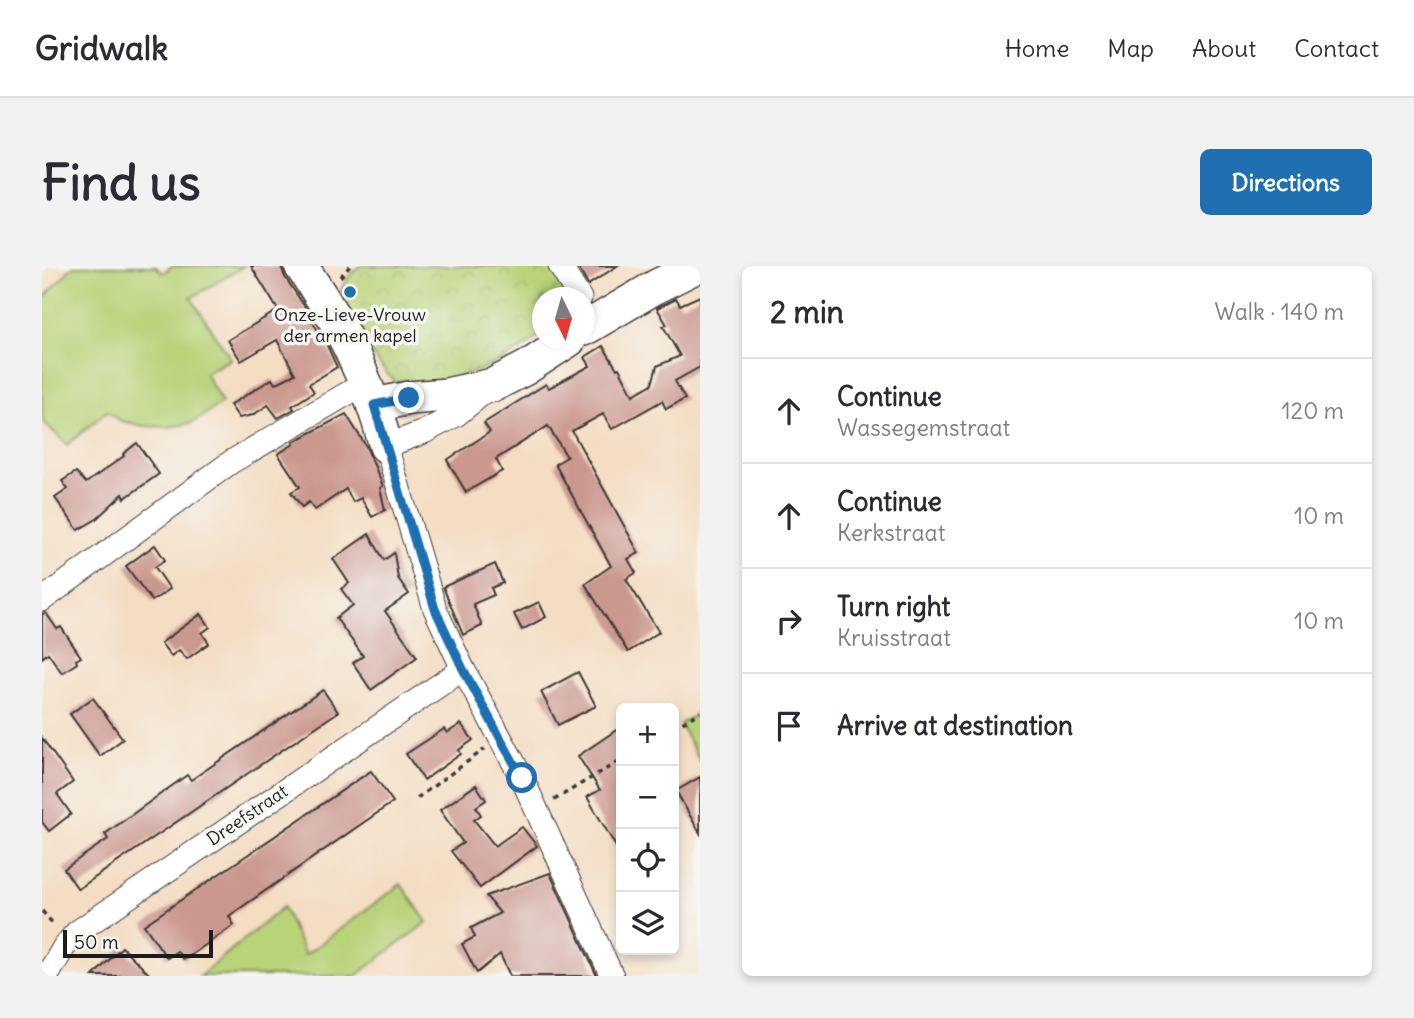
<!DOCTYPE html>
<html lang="en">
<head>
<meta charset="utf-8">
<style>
	:root { --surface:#fff; --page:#f2f2f3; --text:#2b2b33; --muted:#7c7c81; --line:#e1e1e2; --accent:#1f6fb2 }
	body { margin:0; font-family:Delius,sans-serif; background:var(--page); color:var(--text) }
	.controls { position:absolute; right:21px; bottom:21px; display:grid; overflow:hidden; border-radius:10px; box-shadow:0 4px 10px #0003 }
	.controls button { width:63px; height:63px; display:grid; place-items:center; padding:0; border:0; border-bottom:2px solid var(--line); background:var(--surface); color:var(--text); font:35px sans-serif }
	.compass { position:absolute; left:490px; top:21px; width:63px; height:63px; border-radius:50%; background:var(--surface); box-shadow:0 4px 10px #0003; rotate:175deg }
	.scale { position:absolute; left:21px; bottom:18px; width:150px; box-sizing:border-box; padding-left:7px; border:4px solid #1c1c1c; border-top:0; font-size:19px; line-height:24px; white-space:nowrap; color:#1c1c1c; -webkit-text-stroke:5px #f6f6f2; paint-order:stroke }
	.stop { position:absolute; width:21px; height:21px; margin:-16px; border:5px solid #1f6fb2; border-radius:50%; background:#fff }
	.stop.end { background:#1f6fb2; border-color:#fff; box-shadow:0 2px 7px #0008 }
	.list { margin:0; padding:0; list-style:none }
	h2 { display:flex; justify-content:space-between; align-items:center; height:91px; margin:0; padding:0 28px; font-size:30px }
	h2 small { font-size:23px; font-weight:400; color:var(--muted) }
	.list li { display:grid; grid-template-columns:46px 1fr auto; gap:21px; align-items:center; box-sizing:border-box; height:105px; padding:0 28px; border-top:2px solid var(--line) }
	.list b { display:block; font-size:26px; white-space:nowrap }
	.list p { margin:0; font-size:23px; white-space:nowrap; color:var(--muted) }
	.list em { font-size:23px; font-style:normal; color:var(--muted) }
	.icon { flex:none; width:38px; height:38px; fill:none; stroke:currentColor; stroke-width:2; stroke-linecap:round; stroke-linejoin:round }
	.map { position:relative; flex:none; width:658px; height:710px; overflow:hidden; border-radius:10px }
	header { display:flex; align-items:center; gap:42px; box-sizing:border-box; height:98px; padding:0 35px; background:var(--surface); border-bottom:2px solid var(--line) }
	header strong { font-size:33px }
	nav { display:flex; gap:38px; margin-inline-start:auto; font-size:24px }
	.intro { display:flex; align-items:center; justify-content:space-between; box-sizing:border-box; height:168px; padding:0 42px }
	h1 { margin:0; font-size:49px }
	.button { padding:18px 32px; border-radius:10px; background:var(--accent); color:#fff; font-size:24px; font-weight:700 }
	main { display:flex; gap:42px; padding:0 42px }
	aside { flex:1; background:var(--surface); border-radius:10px; box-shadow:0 4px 10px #0003 }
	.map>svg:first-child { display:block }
	.grass { fill:#b9d379; stroke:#6a784a; stroke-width:2 }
	.park { fill:url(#park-crowns); stroke:#6a784a; stroke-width:2 }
	.building { fill:#cb988f }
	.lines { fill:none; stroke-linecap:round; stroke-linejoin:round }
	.street-casing { stroke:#3c3935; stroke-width:25 }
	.secondary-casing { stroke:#3c3935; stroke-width:36 }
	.path { stroke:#3c3935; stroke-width:3.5; stroke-dasharray:5 5; stroke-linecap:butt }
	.street { stroke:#fff; stroke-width:23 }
	.secondary { stroke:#fff; stroke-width:33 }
	.route { stroke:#1f6fb2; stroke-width:9 }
	.poi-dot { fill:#1f6fb2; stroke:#f6f6f2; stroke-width:2.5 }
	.labels { text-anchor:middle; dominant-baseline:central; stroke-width:7; stroke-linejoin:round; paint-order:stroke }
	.poi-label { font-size:18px; fill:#1c1c1c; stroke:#f6f6f2 }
	.street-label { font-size:18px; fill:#1c1c1c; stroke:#f6f6f2 }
</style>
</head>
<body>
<header>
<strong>Gridwalk</strong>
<nav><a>Home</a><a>Map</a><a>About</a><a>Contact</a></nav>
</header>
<div class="intro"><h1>Find us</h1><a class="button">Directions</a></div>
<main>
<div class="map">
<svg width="658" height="710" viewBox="0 0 658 710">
	<defs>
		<pattern id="park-crowns" width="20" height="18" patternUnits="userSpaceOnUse" patternTransform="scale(1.75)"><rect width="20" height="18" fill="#b9d379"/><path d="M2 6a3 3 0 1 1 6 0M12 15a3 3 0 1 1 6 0" fill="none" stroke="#9eb568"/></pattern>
	</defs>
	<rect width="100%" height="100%" fill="#f6f6f2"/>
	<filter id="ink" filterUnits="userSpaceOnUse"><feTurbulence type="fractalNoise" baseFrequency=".0143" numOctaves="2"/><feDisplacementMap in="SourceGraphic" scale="14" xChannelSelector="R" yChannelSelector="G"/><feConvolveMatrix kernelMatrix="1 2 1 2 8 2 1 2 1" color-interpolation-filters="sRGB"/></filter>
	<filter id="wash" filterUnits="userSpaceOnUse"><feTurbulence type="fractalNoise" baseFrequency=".00686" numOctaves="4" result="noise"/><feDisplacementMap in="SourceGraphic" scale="28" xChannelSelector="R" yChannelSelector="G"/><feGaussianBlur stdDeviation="1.57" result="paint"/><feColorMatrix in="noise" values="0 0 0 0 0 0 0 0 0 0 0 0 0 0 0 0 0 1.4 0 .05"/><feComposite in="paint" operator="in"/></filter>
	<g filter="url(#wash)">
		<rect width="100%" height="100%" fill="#f4ddc2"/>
		<g class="grass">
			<path d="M31,0H113L120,7L131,0H202L149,32L189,93L163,107L180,137L150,157L126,161L102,160L79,155L65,145L25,179L0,154V34Z"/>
			<path d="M658,446V496L638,458Z"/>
			<path d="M359,618L385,656L314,710H158L241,641L263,689Z"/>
		</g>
		<path class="park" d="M318,0H509L528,31L500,32V68C489,76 477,86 464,92C438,105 384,125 355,116C342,112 298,40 299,26C301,15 311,7 318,0Z"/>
		<g id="blocks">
			<g class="building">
				<path d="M209,0H239L243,11L267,47L265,48L283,75L295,101L267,118L272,126L250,140L252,143L236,152L226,139L211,149L197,152L188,139L230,113L233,118L253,108L235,74L199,95L186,74L236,44Z"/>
				<path d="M535,0H575L546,19Z"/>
				<path d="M658,30V101L633,115L643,133L624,143L620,135L570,163L561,148L530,165L597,287L586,293L594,307L584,313L617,366L586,386L543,318L569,300L513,198L525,191L506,160L454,193L460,205L424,226L405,194L448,166L442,157L504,118L507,122L548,100L543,91L561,80L575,103L577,102L591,129L610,118L615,100L638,90L621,60L625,59L615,42L634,32L638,39Z"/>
				<path d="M304,148L324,180L341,220L338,222L343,244L330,251L319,232L311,236L304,223L273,244L267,236L260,241L249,226L258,221L236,188L252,178L251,176Z"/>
				<path d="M95,177L117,208L83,232L81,228L53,254L36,264L13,232L26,223L20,215L34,206L44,217L82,190L81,188Z"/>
				<path d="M327,268L342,294L352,287L356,312L367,328L343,345L375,391L329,424L311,397L321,390L294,352L311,339L299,323L307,317L291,293Z"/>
				<path d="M113,279L123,294L113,301L128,323L110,335L84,300Z"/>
				<path d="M453,298L461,317L449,322L452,329L431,338L440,360L421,369L401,321Z"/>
				<path d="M497,336L504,351L480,364L472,348Z"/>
				<path d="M4,347L15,363L19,361L39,391L34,394L35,397L20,407L6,387L0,392V348Z"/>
				<path d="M159,348L168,361L160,367L167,377L145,393L137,384L129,390L119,377Z"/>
				<path d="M536,406L554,440L516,459L499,426Z"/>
				<path d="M281,424L296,446L36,623L22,603L66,573L63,568L145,509L149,514Z"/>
				<path d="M51,432L81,473L58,490L28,448Z"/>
				<path d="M419,458L431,474L417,484L419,488L382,514L364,488L402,463L405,467Z"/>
				<path d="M579,461V589L545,531L558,524L536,490Z"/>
				<path d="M0,472L31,516L15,528L29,548L7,565L0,556Z"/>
				<path d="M329,505L351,536L187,650L192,659L142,694L135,685L125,692L102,659Z"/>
				<path d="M658,511V567L634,525Z"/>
				<path d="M434,519L444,534L434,541L439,549L432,554L453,580L480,561L495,580L438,622L409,585L421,577L398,544Z"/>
				<path d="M508,607L555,710H468L458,688L435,707L420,678L433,671L429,662L458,647L444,630Z"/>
				<path d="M80,681L109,710H51Z"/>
			</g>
		</g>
	</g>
	<g filter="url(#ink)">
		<use href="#blocks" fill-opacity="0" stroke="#3c3935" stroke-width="2"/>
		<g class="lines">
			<g class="street-casing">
				<g id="street">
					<path d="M518,0L538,32"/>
					<path d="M446,123L414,149L382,166L344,180L393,343L421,403L480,512L570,710"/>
					<path d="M0,334L189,196L325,116"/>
					<path d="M5,710L22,681L35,666L421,403"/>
				</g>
			</g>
			<g class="secondary-casing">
				<g id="secondary">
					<path d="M259,0C301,61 324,108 344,180"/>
					<path d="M542,63L615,20L655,0"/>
					<path d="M333,139L367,132L404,129L451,119L484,102L527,74"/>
				</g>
			</g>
			<g class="path">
				<path d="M298,11L308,0"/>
				<path d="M632,462L658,446"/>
				<path d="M375,532L443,483"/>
				<path d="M512,534L579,494"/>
				<path d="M0,645L13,660"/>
			</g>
			<use href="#street" class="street"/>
			<use href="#secondary" class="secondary"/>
		</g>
	</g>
	<g class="lines" filter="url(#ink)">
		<path class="route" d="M367,132L332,139L393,343L421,403L480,512"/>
	</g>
	<circle class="poi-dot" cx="308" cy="26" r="7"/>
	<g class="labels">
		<g class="poi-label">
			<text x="308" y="48">Onze-Lieve-Vrouw<tspan x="308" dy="21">der armen kapel</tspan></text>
		</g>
		<g class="street-label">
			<text transform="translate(205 549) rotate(-34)">Dreefstraat</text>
		</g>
	</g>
</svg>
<div class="controls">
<button>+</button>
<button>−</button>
<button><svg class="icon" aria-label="locate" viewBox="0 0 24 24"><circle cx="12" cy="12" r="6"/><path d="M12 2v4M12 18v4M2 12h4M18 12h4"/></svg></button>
<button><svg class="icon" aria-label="layers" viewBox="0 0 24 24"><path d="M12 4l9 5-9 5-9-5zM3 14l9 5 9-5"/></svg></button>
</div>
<svg class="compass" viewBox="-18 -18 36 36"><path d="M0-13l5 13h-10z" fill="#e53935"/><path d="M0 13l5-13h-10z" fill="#7c7c81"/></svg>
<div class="scale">50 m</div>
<div class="stop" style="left:480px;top:512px"></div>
<div class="stop end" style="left:367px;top:132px"></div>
</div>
<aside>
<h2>2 min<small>Walk · 140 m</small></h2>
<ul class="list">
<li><svg class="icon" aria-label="ahead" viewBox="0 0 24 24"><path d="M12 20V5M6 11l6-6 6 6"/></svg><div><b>Continue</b><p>Wassegemstraat</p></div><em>120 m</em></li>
<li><svg class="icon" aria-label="ahead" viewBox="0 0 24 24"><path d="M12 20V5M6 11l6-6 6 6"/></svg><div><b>Continue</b><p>Kerkstraat</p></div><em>10 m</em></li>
<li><svg class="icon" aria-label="right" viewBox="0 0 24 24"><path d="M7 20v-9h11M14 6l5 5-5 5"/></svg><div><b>Turn right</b><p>Kruisstraat</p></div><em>10 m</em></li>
<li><svg class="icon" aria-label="arrive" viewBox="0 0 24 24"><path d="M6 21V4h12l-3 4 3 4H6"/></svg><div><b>Arrive at destination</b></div></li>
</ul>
</aside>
</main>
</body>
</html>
